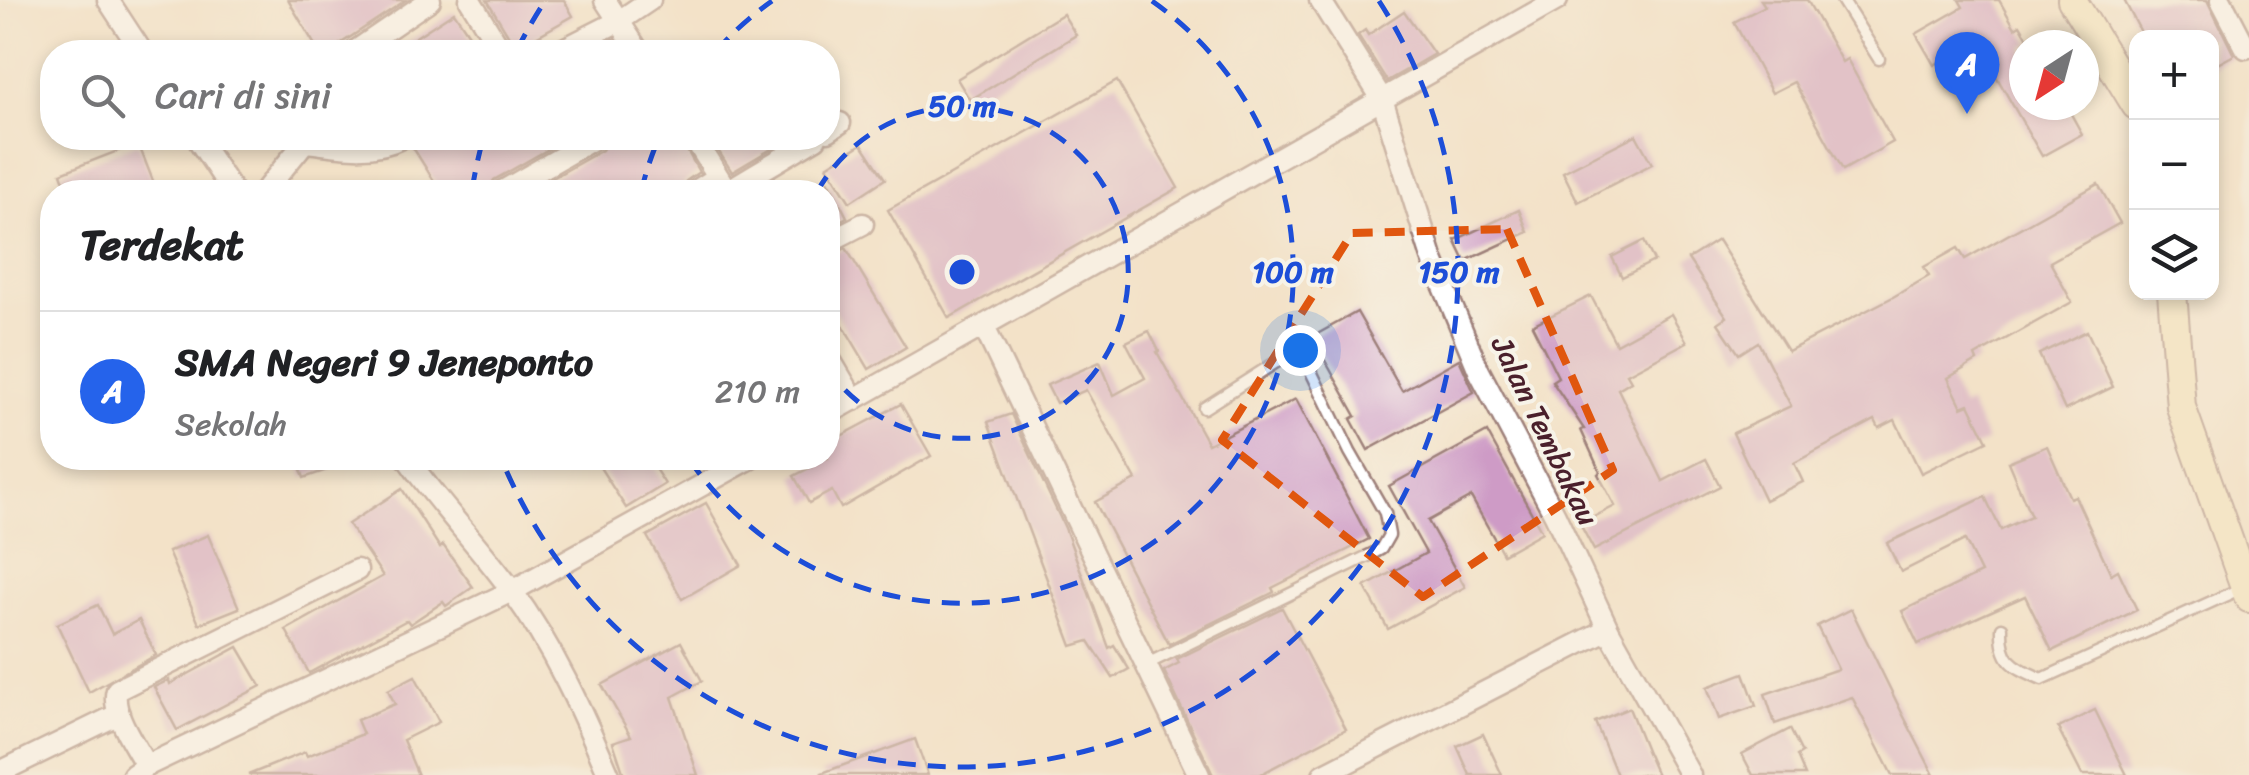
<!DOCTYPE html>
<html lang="id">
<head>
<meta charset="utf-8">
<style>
	:root { --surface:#fff; --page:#f2f2f2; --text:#202124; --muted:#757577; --line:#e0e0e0; --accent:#2563eb }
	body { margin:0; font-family:Sriracha,sans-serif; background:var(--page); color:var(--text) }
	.controls { position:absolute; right:30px; top:30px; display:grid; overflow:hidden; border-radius:20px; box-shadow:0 5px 15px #0003 }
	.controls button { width:90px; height:90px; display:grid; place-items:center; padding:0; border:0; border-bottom:2px solid var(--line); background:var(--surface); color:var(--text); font:50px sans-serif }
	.compass { position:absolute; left:2009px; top:30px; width:90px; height:90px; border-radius:50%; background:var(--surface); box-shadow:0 5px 15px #0003; rotate:216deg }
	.you { position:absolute; left:1300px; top:350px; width:35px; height:35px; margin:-25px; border:8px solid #fff; border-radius:50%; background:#1a73e8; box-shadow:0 0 0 15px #1a73e833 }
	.badge { display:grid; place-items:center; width:65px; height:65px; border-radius:50%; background:var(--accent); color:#fff; font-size:32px; font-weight:700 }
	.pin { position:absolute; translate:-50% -82px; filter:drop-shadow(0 2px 5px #0008) }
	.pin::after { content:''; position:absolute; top:52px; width:35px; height:30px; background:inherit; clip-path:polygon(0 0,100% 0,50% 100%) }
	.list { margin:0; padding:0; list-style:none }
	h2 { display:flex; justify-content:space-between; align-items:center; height:130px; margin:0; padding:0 40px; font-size:42px }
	h2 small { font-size:32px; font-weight:400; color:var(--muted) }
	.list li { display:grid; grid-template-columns:65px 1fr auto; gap:30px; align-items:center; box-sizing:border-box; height:160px; padding:0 40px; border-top:2px solid var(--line) }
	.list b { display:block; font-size:38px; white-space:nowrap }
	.list p { margin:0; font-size:32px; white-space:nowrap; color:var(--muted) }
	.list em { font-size:32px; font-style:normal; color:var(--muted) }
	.icon { flex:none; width:55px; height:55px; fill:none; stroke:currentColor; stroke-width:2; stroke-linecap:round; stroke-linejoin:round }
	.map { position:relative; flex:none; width:2249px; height:775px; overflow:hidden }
	.search { position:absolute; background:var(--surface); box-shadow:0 5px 15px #0003; left:40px; top:40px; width:800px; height:110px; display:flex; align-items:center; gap:25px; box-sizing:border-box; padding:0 35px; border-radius:40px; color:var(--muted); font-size:38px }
	.panel { position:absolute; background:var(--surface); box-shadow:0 5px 15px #0003; left:40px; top:180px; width:800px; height:290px; border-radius:40px }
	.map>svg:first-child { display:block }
	.building { fill:#ce9bc6 }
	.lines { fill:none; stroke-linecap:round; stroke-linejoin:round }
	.lane-casing { stroke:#9e807a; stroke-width:15 }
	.street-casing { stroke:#9e807a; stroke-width:25 }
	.secondary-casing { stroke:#9e807a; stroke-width:32 }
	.lane { stroke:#fff; stroke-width:10 }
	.street { stroke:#fff; stroke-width:20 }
	.secondary { stroke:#f7e9c3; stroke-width:28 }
	.marked { fill:none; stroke:#e0560e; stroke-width:8; stroke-dasharray:20 12; stroke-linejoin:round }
	.ring { fill:none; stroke:#1d4ed8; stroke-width:5; stroke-dasharray:18 12 }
	.labels { text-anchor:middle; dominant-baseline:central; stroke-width:8; stroke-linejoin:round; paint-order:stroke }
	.street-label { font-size:30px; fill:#4a1f2b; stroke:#f7f3e8 }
	.centre { fill:#1d4ed8; stroke:#f7f3e8; stroke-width:5 }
	.ring-label { font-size:30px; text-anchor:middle; font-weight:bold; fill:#1d4ed8; stroke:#f7f3e8; stroke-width:8; stroke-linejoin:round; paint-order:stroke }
</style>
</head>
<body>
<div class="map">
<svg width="2249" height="775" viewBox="0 0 2249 775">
	<rect width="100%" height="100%" fill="#f7f3e8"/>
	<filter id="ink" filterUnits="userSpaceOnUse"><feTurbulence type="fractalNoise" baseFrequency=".01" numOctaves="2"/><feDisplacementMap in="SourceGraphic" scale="20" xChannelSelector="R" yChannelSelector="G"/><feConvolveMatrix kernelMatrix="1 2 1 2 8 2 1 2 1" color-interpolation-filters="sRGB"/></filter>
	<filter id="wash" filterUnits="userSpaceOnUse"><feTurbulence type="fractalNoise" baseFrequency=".0048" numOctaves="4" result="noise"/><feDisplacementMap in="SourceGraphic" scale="40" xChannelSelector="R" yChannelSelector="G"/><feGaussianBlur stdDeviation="2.25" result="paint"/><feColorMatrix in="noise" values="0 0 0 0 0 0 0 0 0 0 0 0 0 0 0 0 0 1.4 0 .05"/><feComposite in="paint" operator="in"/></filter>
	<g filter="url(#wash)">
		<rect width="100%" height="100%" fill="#f3e2c8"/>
		<g id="blocks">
			<g class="building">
				<path d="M288,0H406L328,52H319Z"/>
				<path d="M487,0H564L573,16L516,48Z"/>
				<path d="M1761,0H1807L1842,62L1847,59L1893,142L1843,170L1794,82L1772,93L1734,22L1765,6Z"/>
				<path d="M1959,0H1999L2015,28L2020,25L2032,45H2024V105H2066L2082,134L2042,156L1976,41L1934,65L1916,34L1963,7Z"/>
				<path d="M2124,0H2207L2234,55L2212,67V38H2144Z"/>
				<path d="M1404,11L1434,54L1387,81L1358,35L1365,30L1368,35Z"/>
				<path d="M454,12L481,52H393Z"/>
				<path d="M1063,14L1076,35L970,100L957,79Z"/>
				<path d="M614,39L623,52H587Z"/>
				<path d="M1117,81L1178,188L949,318L888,210Z"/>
				<path d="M1636,135L1652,164L1578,202L1563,172Z"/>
				<path d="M414,138H568L494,180L487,192H441L412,146Z"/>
				<path d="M609,138H680L699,172L686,181L680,192H528L602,150Z"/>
				<path d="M710,138H790L732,172Z"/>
				<path d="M138,143L155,186L138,192H68L61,173Z"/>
				<path d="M862,144L885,179L850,202L827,166Z"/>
				<path d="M828,180L847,217L828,227Z"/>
				<path d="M2098,184L2120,223L2050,262L2072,302L1975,356L1977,361L1948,378L1962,407L1969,404L1987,441L1921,473L1895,420L1879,428L1875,420L1794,463L1803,482L1765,500L1733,433L1791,406L1758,342L1739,354L1718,323L1727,317L1688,259L1718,240L1788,351L1893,297L1929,276L1924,267L1958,248L1965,259Z"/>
				<path d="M1519,210L1528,232L1465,261L1455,240Z"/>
				<path d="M1644,241L1654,261L1622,277L1612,257Z"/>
				<path d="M846,248L906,347L869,369L828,300V256Z"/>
				<path d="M1591,296L1616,344L1671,314L1687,342L1627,374L1631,381L1618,389L1663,481L1706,459L1720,486L1594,550L1580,524L1615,506L1598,474L1600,472L1581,430L1584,429L1552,381L1558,377L1532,325Z"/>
				<path d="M1357,312L1402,391L1459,359L1474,392L1368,450L1351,419L1356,416L1312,337Z"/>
				<path d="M1149,331L1159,351L1157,352L1208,444L1296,399L1369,539L1272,588L1274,592L1169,644L1095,502L1136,480L1086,390L1056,403L1047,385L1100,362L1114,395L1145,378L1126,342Z"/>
				<path d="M2087,331L2113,387L2065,410L2039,354Z"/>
				<path d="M901,404L931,456L841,508L832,491L809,503L794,476L817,464L814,458H828V443Z"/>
				<path d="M1011,414L1065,528L1109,648L1114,645L1129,669L1113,678L1089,641L1072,646L988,422Z"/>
				<path d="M1487,432L1542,532L1503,554L1471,497L1428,521L1465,587L1388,629L1365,587L1426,553L1389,486Z"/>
				<path d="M2047,446L2070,498L2075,496L2111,574L2118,570L2137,610L2052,651L2025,596L1918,644L1902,611L1981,573L1965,540L1901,572L1887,543L1985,497L2001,530L2031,516L2008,462Z"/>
				<path d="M297,458H355L356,460L304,478Z"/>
				<path d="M594,458H648L665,484L626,508Z"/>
				<path d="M402,489L440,548L443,545L473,587L446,606L443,602L410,624L407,620L309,673L286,630L383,576L348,524Z"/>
				<path d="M706,503L741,565L682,599L647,536Z"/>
				<path d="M208,535L239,608L199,624L168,552Z"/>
				<path d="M98,605L112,634L139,620L156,655L89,692L57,624Z"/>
				<path d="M1282,608L1346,729L1259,775H1213L1164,671L1179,663L1177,659Z"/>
				<path d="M1851,609L1902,713L1934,775H1892L1852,697L1775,724L1765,694L1838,669L1817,626Z"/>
				<path d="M681,642L702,681L672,697L698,775H624L613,742L631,736L602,685Z"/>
				<path d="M238,647L261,686L177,730L154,687L169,680L170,684Z"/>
				<path d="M1744,673L1756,706L1719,719L1707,687Z"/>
				<path d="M415,676L439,722L403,740L418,775H248L305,752L307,756L363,734L357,720L395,704L388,690Z"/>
				<path d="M1629,708L1646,750L1657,775H1617L1595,722Z"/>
				<path d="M2095,710L2127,775H2082L2058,728Z"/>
				<path d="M1790,729L1802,753L1797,756L1805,775H1753L1742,754Z"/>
				<path d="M1483,734L1502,775H1470L1457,746Z"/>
				<path d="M915,739L928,775H823L822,773Z"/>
			</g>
		</g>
	</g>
	<g filter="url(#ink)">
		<use href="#blocks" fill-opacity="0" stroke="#9e807a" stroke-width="2.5"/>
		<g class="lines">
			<g class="lane-casing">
				<g id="lane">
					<path d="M1842,0L1879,59"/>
					<path d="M2002,628C2001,662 2013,666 2042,679L2244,587"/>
					<path d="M1147,664L1372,554L1381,549L1389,535L1385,513L1350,452L1306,361L1289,354L1204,408"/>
				</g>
			</g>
			<g class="street-casing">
				<g id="street">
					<path d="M108,0L142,52"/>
					<path d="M470,0L502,52"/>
					<path d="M605,0L639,52"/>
					<path d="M1320,0L1382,99L1432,258L1479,371L1555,515L1608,629L1690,775"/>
					<path d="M2221,0L2246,48"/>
					<path d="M354,52L430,0"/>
					<path d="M558,52L619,21L650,0"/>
					<path d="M828,131L840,123"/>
					<path d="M197,138L233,192"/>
					<path d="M694,138L728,192"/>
					<path d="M307,142C337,146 373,153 401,138"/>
					<path d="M727,191L816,138"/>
					<path d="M264,192L308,138"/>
					<path d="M501,192L595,138"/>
					<path d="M694,192L718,177"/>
					<path d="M828,242L863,224"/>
					<path d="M984,327L1199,775"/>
					<path d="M828,356L854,400"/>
					<path d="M828,414L1557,0"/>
					<path d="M407,458C439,505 479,545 512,591C553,647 582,711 609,775"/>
					<path d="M146,766C136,746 110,712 117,690L357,570"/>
					<path d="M0,772L119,714"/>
					<path d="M133,775L146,766L512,591L751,458"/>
					<path d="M1323,775L1608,629"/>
				</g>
			</g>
			<g class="secondary-casing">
				<g id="secondary">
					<path d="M2072,0L2136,105"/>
					<path d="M2172,292L2181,407L2249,598"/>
				</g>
			</g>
			<use href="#lane" class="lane"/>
			<use href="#street" class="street"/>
			<use href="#secondary" class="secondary"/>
		</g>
	</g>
	<path d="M0 0H2249V775H0ZM1507,229L1613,470L1423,597L1222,440L1352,233Z" fill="#f3e2c8" fill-opacity=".55" fill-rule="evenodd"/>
	<path class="marked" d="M1507,229L1613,470L1423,597L1222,440L1352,233Z"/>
	<g class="ring">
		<path d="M817 192A166 166 0 1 1 828 370"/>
		<path d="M641 192A331 331 0 0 1 658 140M716 51A331 331 0 0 1 772 1M1152 1A331 331 0 1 1 689 459"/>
		<path d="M472 190A497 497 0 0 1 483 139M517 50A497 497 0 0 1 545 1M1379 1A497 497 0 1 1 501 458"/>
	</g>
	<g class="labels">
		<g class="street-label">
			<text transform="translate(1545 431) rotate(64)">Jalan Tembakau</text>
		</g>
	</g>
	<circle cx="962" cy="272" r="15" class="centre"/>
	<g class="ring-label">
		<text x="962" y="116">50 m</text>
		<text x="1293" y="282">100 m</text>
		<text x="1459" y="282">150 m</text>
	</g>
</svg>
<div class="controls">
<button>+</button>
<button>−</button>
<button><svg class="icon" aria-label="layers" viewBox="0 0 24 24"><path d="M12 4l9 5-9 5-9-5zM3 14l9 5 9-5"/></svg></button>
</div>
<svg class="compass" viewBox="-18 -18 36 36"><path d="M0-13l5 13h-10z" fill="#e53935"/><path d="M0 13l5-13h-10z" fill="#757577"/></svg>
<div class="you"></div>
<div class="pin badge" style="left:1967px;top:114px">A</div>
<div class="search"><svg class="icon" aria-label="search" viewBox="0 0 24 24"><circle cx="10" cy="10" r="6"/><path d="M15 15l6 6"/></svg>Cari di sini</div>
<section class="panel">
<h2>Terdekat<small></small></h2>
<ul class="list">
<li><span class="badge">A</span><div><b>SMA Negeri 9 Jeneponto</b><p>Sekolah</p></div><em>210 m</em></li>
</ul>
</section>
</div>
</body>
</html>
